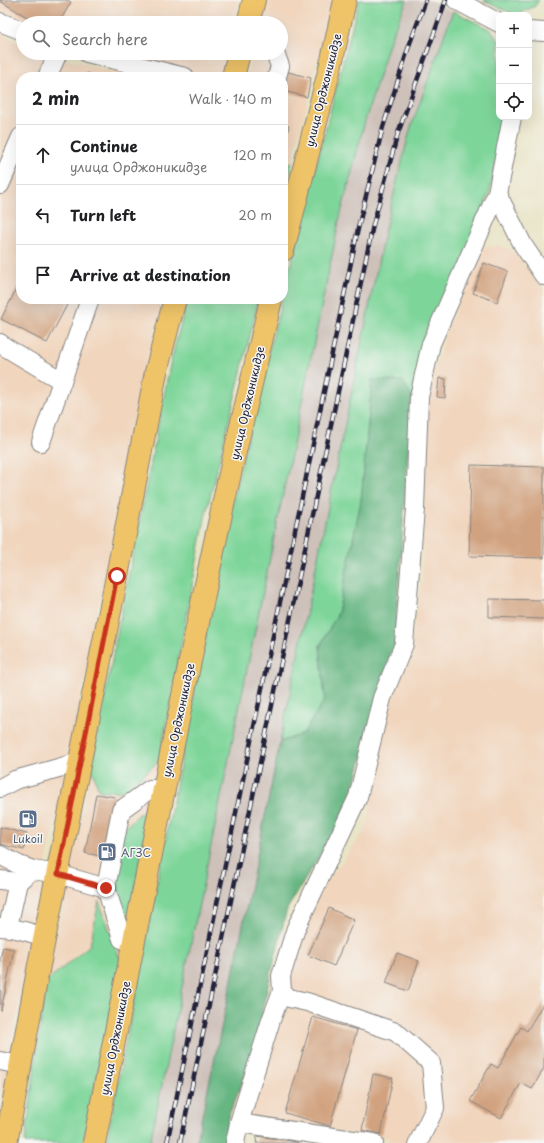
<!DOCTYPE html>
<html lang="en">
<head>
<meta charset="utf-8">
<style>
	:root { --surface:#fff; --page:#f2f2f2; --text:#202124; --muted:#757577; --line:#e0e0e0 }
	body { margin:0; font-family:"Playpen Sans",sans-serif; background:var(--page); color:var(--text) }
	.controls { position:absolute; right:12px; top:12px; display:grid; overflow:hidden; border-radius:8px; box-shadow:0 4px 16px #0002 }
	.controls button { width:36px; height:36px; display:grid; place-items:center; padding:0; border:0; border-bottom:1px solid var(--line); background:var(--surface); color:var(--text); font:20px sans-serif }
	.stop { position:absolute; width:12px; height:12px; margin:-9px; border:3px solid #c8321e; border-radius:50%; background:#fff }
	.stop.end { background:#c8321e; border-color:#fff; box-shadow:0 1px 4px #0008 }
	.list { margin:0; padding:0; list-style:none }
	h2 { display:flex; justify-content:space-between; align-items:center; height:52px; margin:0; padding:0 16px; font-size:17px }
	h2 small { font-size:13px; font-weight:400; color:var(--muted) }
	.list li { display:grid; grid-template-columns:26px 1fr auto; gap:12px; align-items:center; box-sizing:border-box; height:60px; padding:0 16px; border-top:1px solid var(--line) }
	.list b { display:block; font-size:15px; white-space:nowrap }
	.list p { margin:0; font-size:13px; white-space:nowrap; color:var(--muted) }
	.list em { font-size:13px; font-style:normal; color:var(--muted) }
	.icon { flex:none; width:22px; height:22px; fill:none; stroke:currentColor; stroke-width:2; stroke-linecap:round; stroke-linejoin:round }
	.map { position:relative; flex:none; width:544px; height:1143px; overflow:hidden }
	.search { position:absolute; background:var(--surface); box-shadow:0 4px 16px #0002; left:16px; top:16px; width:272px; height:44px; display:flex; align-items:center; gap:10px; box-sizing:border-box; padding:0 14px; border-radius:22px; color:var(--muted); font-size:15px }
	.panel { position:absolute; background:var(--surface); box-shadow:0 4px 16px #0002; left:16px; top:72px; width:272px; height:232px; border-radius:16px }
	.map>svg:first-child { display:block }
	.built { fill:#f1d5bd }
	.industrial { fill:#cec1ba }
	.green { fill:#7ed59a; stroke:#507c6a }
	.forest { fill:#66b682; stroke:#446c5e }
	.building { fill:#d1a27f }
	.lines { fill:none; stroke-linecap:round; stroke-linejoin:round }
	.minor-casing { stroke:#868380; stroke-width:20 }
	.major-casing { stroke:#868380; stroke-width:24 }
	.minor { stroke:#fff; stroke-width:18 }
	.major { stroke:#efc469; stroke-width:22 }
	.rail-casing { stroke:#22223b; stroke-width:4.5 }
	.rail { stroke:#f6f6f2; stroke-width:3; stroke-dasharray:9; stroke-linecap:butt }
	.route { stroke:#c8321e; stroke-width:5 }
	.labels { text-anchor:middle; dominant-baseline:central; stroke-width:3; stroke-linejoin:round; paint-order:stroke }
	.street-label { font-size:11px; fill:#22223b; stroke:#f6f6f2 }
	.service-label { font-size:11px; fill:#4e5e75; stroke:#f6f6f2 }
</style>
</head>
<body>
<div class="map">
<svg width="544" height="1143" viewBox="0 0 544 1143">
	<rect width="100%" height="100%" fill="#f6f6f2"/>
	<filter id="ink" filterUnits="userSpaceOnUse"><feTurbulence type="fractalNoise" baseFrequency=".025" numOctaves="2"/><feDisplacementMap in="SourceGraphic" scale="8" xChannelSelector="R" yChannelSelector="G"/><feConvolveMatrix kernelMatrix="1 2 1 2 8 2 1 2 1" color-interpolation-filters="sRGB"/></filter>
	<filter id="wash" filterUnits="userSpaceOnUse"><feTurbulence type="fractalNoise" baseFrequency=".012" numOctaves="4" result="noise"/><feDisplacementMap in="SourceGraphic" scale="16" xChannelSelector="R" yChannelSelector="G"/><feGaussianBlur stdDeviation="0.9" result="paint"/><feColorMatrix in="noise" values="0 0 0 0 0 0 0 0 0 0 0 0 0 0 0 0 0 1.4 0 .05"/><feComposite in="paint" operator="in"/></filter>
	<g filter="url(#wash)">
		<rect width="100%" height="100%" fill="#e9e4c6"/>
		<g class="built">
			<path d="M0,0H239L234,23H25L0,10Z"/>
			<path d="M266,0H333L292,163L283,161V77H246L252,53H281V23H260Z"/>
			<path d="M0,33L23,46V53H39L134,77H21V299H164L145,371L72,743L42,882L0,1105Z"/>
			<path d="M107,53H227L222,73L216,77H195Z"/>
			<path d="M498,245L514,251L523,264L544,289V1143H389L390,1138L331,1131L230,1112L289,972L321,891L366,829L386,716L410,649L422,579L427,399L433,374L448,327L483,248Z"/>
			<path d="M159,761L121,962L99,902L90,945L46,982L91,767L100,791Z"/>
		</g>
		<path class="industrial" d="M407,0H430L453,11L410,130L385,229L231,984L196,1143H150L339,221L365,121L391,37Z"/>
		<g class="green">
			<path d="M359,0H407L391,37L365,121L339,221L150,1143H106L230,510L288,274Z"/>
			<path d="M483,0H539L535,6L517,15H515Z"/>
			<path d="M453,11L491,30L499,41V117H504L490,191L412,398L372,380L361,501L338,613L320,646L325,699L303,734L280,742L385,229L410,130Z"/>
			<path d="M283,161L292,163L283,199Z"/>
			<path d="M187,299H259L205,518L159,761L125,791H99L91,767L170,365Z"/>
			<path d="M151,803L127,930L112,883L123,829Z"/>
			<path d="M99,901L121,962L83,1143H25L46,982L90,945Z"/>
		</g>
		<path class="forest" d="M372,380L403,381L412,398L394,648L352,793L339,824L287,909L262,1010L266,1026L230,1112L224,1143H196L231,984L280,742L303,734L325,699L320,646L338,613L361,501Z"/>
		<g id="blocks">
			<g class="building">
				<path d="M0,0H67L71,2L59,23H37L0,1Z"/>
				<path d="M270,67L311,78L307,97L283,91V77H268Z"/>
				<path d="M87,73L97,77H85Z"/>
				<path d="M283,124L289,126L284,146H283Z"/>
				<path d="M484,263L508,272L497,302L473,293Z"/>
				<path d="M21,280V299H70L47,343L1,319Z"/>
				<path d="M439,378L446,379L445,398L437,397Z"/>
				<path d="M471,465L544,467V558L469,556Z"/>
				<path d="M489,599L544,600V619L489,617Z"/>
				<path d="M96,794L115,797L105,857L85,853Z"/>
				<path d="M0,827L27,834L24,850L0,844Z"/>
				<path d="M329,908L354,920L334,966L308,955Z"/>
				<path d="M3,947L14,949L1,1011L0,959Z"/>
				<path d="M397,953L419,961L408,991L386,983Z"/>
				<path d="M544,1002V1068L532,1089L521,1083L501,1118L470,1101L491,1064L498,1068L521,1027L527,1031Z"/>
				<path d="M313,1017L357,1030L330,1126L285,1113Z"/>
				<path d="M373,1074L393,1078L381,1134L362,1130Z"/>
				<path d="M257,1136L298,1142V1143H256Z"/>
			</g>
		</g>
	</g>
	<g filter="url(#ink)">
		<use href="#blocks" fill-opacity="0" stroke="#868380" stroke-width="1"/>
		<g class="lines">
			<g class="minor-casing">
				<g id="minor">
					<path d="M456,0L499,23"/>
					<path d="M0,22L23,31"/>
					<path d="M529,31L544,32"/>
					<path d="M87,53L185,77"/>
					<path d="M275,53L280,66L277,77"/>
					<path d="M47,77L58,53"/>
					<path d="M0,185L21,137"/>
					<path d="M497,193L523,245L544,276"/>
					<path d="M0,343L5,347L62,381L89,302"/>
					<path d="M41,442L62,381"/>
					<path d="M0,788L15,780L80,762"/>
					<path d="M0,855L19,865L33,870L58,874L106,888L122,939L134,943"/>
					<path d="M0,880L18,882L27,874"/>
					<path d="M106,888L121,810L150,789H164"/>
					<path d="M0,927C16,927 30,933 45,937"/>
					<path d="M8,927L18,882"/>
					<path d="M0,1061L20,1065"/>
					<path d="M239,1123L374,1143"/>
					<path d="M235,1143L239,1123L271,1020L282,991"/>
					<path d="M418,1143L435,1108L431,1063L396,1032L307,1002L289,998L282,991L281,976L296,928L358,797L382,698L404,644L415,509L419,397L431,344L497,193L512,117"/>
				</g>
			</g>
			<g class="major-casing">
				<g id="major">
					<path d="M248,23L254,0"/>
					<path d="M233,77L239,53"/>
					<path d="M283,250L332,60L345,0"/>
					<path d="M6,1143L39,965L117,576L156,372L175,299"/>
					<path d="M94,1143C136,932 176,720 222,510C237,440 255,369 271,299"/>
				</g>
			</g>
			<use href="#minor" class="minor"/>
			<use href="#major" class="major"/>
			<g class="rail-casing">
				<g id="rail">
					<path d="M167,1143L359,224L383,127L410,43L426,0"/>
					<path d="M180,1143L373,225L398,133L446,0"/>
				</g>
			</g>
			<use href="#rail" class="rail"/>
		</g>
	</g>
	<g class="lines" filter="url(#ink)">
		<path class="route" d="M106,888L58,874L117,576"/>
	</g>
	<defs>
		<g id="fuel-square" transform="scale(1)"><rect x="-9" y="-9" width="18" height="18" rx="4" fill="#5c6f8a" stroke="#f6f6f2"/><path d="M-5.5-6h7V0h2V4h1.3V-2.5L3-4.5l.8-.8L6-3V5H2.5V1h-1V6h-7ZM-4.2-4.7v3.2H.2V-4.7Z" fill="#fff"/></g>
	</defs>
	<g fill-rule="evenodd">
		<use href="#fuel-square" x="28" y="819"/>
		<use href="#fuel-square" x="107" y="852"/>
	</g>
	<g class="labels">
		<g class="street-label">
			<text transform="translate(323 90) rotate(-76)">улица Орджоникидзе</text>
			<text transform="translate(247 403) rotate(-77)">улица Орджоникидзе</text>
			<text transform="translate(178 720) rotate(-78)">улица Орджоникидзе</text>
			<text transform="translate(115 1038) rotate(-79)">улица Орджоникидзе</text>
		</g>
		<g class="service-label">
			<text x="28" y="838">Lukoil</text>
			<text x="121" y="852" text-anchor="start">АГЗС</text>
		</g>
	</g>
</svg>
<div class="controls">
<button>+</button>
<button>−</button>
<button><svg class="icon" aria-label="locate" viewBox="0 0 24 24"><circle cx="12" cy="12" r="6"/><path d="M12 2v4M12 18v4M2 12h4M18 12h4"/></svg></button>
</div>
<div class="stop" style="left:117px;top:576px"></div>
<div class="stop end" style="left:106px;top:888px"></div>
<div class="search"><svg class="icon" aria-label="search" viewBox="0 0 24 24"><circle cx="10" cy="10" r="6"/><path d="M15 15l6 6"/></svg>Search here</div>
<section class="panel">
<h2>2 min<small>Walk · 140 m</small></h2>
<ul class="list">
<li><svg class="icon" aria-label="ahead" viewBox="0 0 24 24"><path d="M12 20V5M6 11l6-6 6 6"/></svg><div><b>Continue</b><p>улица Орджоникидзе</p></div><em>120 m</em></li>
<li><svg class="icon" aria-label="left" viewBox="0 0 24 24"><path d="M17 20v-9H6M10 6l-5 5 5 5"/></svg><div><b>Turn left</b></div><em>20 m</em></li>
<li><svg class="icon" aria-label="arrive" viewBox="0 0 24 24"><path d="M6 21V4h12l-3 4 3 4H6"/></svg><div><b>Arrive at destination</b></div></li>
</ul>
</section>
</div>
</body>
</html>
